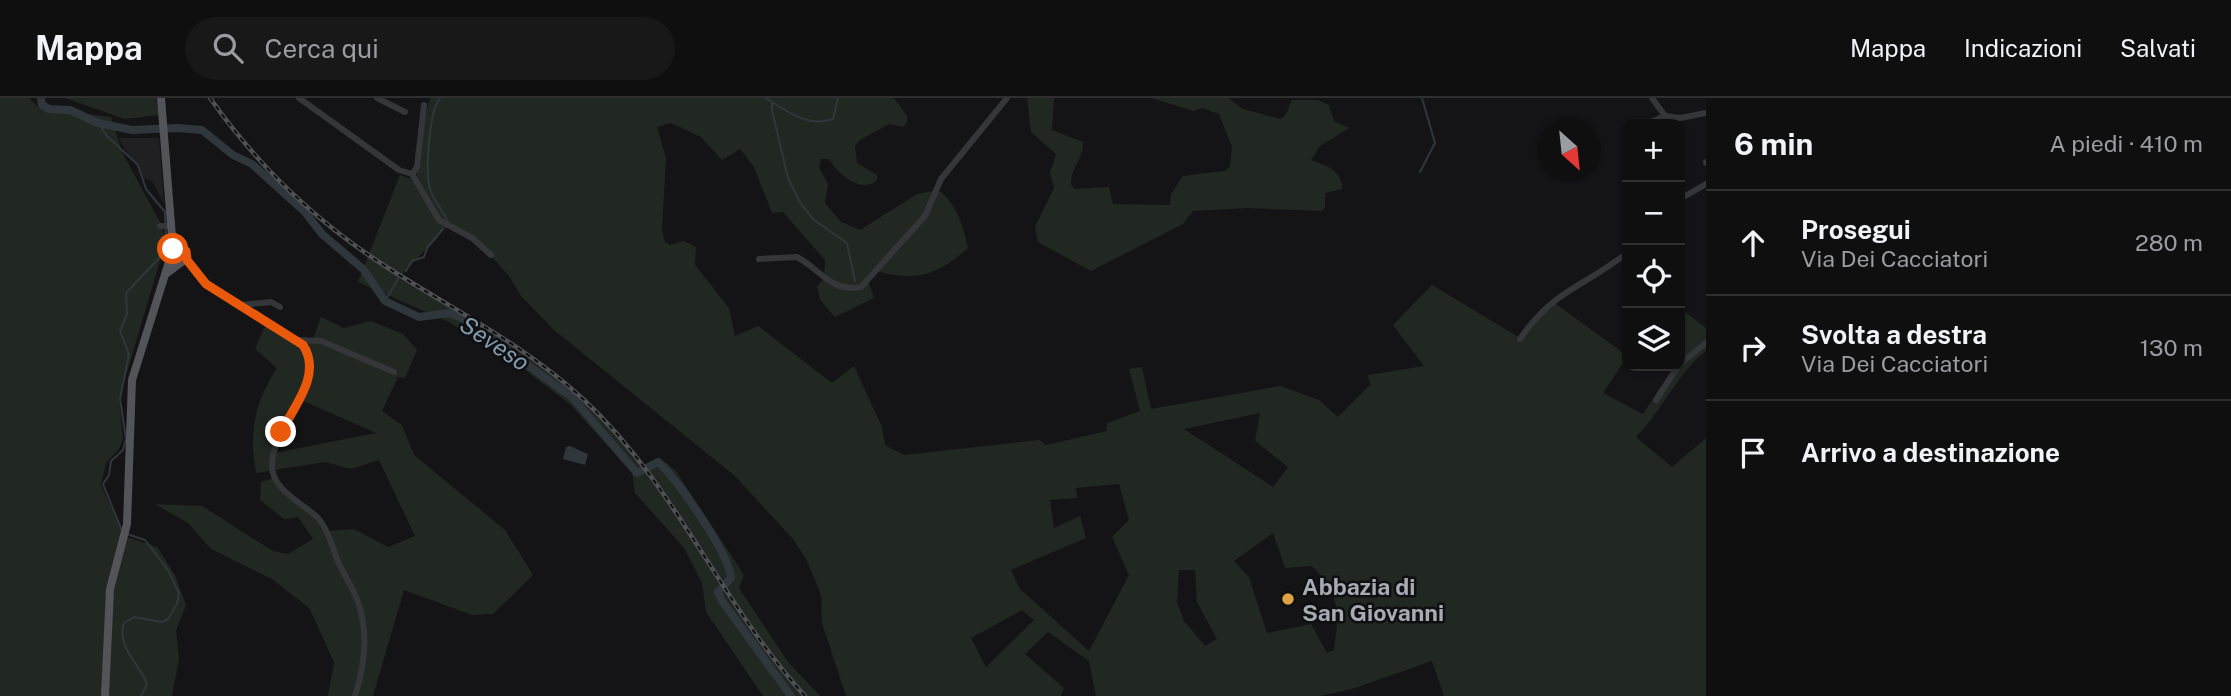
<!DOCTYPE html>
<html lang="it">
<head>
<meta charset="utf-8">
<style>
	:root { --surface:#0f0f10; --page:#181819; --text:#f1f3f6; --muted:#9b9c9f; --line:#2f2f30 }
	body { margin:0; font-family:"Public Sans",sans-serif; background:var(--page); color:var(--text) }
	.controls { position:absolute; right:21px; top:21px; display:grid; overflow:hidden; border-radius:14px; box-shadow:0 2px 5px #0004 }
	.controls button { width:63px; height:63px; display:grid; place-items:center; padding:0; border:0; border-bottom:2px solid var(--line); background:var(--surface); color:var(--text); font:35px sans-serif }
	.compass { position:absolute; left:1538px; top:21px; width:63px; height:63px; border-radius:50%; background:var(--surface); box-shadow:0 2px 5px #0004; rotate:153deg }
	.stop { position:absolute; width:21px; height:21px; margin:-16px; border:5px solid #ea580c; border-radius:50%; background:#fff }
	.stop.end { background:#ea580c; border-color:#fff; box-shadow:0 2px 7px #0008 }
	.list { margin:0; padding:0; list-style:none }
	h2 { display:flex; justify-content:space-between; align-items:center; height:91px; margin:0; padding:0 28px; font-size:30px }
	h2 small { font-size:23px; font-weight:400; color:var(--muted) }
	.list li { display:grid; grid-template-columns:46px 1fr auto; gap:21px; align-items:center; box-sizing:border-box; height:105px; padding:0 28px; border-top:2px solid var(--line) }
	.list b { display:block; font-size:26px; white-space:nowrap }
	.list p { margin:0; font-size:23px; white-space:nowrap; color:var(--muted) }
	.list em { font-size:23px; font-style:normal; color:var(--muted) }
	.icon { flex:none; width:38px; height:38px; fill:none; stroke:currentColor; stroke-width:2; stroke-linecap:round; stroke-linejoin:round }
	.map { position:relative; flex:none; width:1706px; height:598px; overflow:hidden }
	header { display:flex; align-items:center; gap:42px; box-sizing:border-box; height:98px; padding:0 35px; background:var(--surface); border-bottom:2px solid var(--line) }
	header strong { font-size:33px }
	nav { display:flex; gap:38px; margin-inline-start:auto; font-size:24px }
	.search { width:490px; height:63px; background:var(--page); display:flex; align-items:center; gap:18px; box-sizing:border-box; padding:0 24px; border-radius:38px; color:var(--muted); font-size:26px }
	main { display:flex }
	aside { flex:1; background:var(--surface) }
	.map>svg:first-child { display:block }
	.built { fill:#202022 }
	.green { fill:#212821; fill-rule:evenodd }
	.water { fill:#2f373d }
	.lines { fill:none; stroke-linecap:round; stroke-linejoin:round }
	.stream { stroke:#2f373d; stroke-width:2 }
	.river { stroke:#2f373d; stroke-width:8 }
	.minor { stroke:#35363a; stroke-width:6 }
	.major { stroke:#525459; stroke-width:8 }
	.rail-casing { stroke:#4f5155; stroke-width:4.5 }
	.rail { stroke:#0f0f11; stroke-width:2; stroke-dasharray:5; stroke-linecap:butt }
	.route { stroke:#ea580c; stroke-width:9 }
	.poi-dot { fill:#dfa243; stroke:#0f0f11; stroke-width:2.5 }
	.labels { text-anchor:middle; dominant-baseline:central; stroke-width:5; stroke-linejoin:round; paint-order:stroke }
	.poi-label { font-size:23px; font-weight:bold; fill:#a7acb4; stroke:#0f0f11; text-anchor:start }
	.water-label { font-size:24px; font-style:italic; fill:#819aac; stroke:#0f0f11 }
</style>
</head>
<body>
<header>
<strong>Mappa</strong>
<div class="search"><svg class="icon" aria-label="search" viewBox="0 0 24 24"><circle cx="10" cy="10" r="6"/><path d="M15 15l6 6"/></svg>Cerca qui</div>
<nav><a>Mappa</a><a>Indicazioni</a><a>Salvati</a></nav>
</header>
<main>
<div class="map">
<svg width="1706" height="598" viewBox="0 0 1706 598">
	<rect width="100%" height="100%" fill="#141416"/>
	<path class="built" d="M118,40H159L164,106L152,83L144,80Z"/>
	<g class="green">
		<path d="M0,0H29L39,10L111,19L122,54L162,128L165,146L119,301L123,341L119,351L106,365L101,387L124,438L157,449L175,477L186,507L176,533L179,561L172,598H0Z"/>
		<path d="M65,0H156L159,17L124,21Z"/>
		<path d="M430,0H894L907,18V25L903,29L889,26L860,42L855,48L857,65L877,77V82C861,97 837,75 829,61H821L819,70L828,86L825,105L841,124L860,132L917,96L938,92C957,105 963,128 968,150C938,177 916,184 877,173L868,182L874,200L835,219L820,202L817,188L824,181L825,162L783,114L772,115L754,69L740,51L722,62L701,39L671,25L657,29L666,60L662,133L665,144L670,147L684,143L696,149L695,167L729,210L735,238L758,228L832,285L854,268L882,329L885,347L904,357L1039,342L1046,347L1107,333V325L1140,313L1129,271L1142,269L1151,311L1280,288L1319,302L1338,319L1370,287L1368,277L1424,268L1393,227L1432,187L1520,240L1552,203L1622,254L1627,247V259L1603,295L1643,316L1674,270L1665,268H1680V210L1706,230V253C1678,274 1663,312 1636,339L1672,369L1706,340V598H1444L1432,563L1352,591L1320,598H1096L1089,563L1048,534L1025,556L1064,590L1061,598H846L822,525L821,498L816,484L805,459L792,440L735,378L554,232L521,198L509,178L481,147L446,129L399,180C465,218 534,256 590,310C609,329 626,350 644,370L659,359L676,373L744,477L739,490L788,564L820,598H763L706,514L702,485L684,450L635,395L632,375L571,307L525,272L449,224L358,184L400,77L416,83L424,23ZM1260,315L1255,343L1288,369L1273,389L1184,331ZM1119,386L1129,422L1112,439L1129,477L1089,553L1020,491L1011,472L1086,440L1080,418L1054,430L1050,402L1077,400L1076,390ZM1273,435L1285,470L1312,468C1341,498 1339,513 1334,552L1327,555L1311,526L1267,535L1249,479L1234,463ZM1179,472H1195L1197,504L1217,541L1205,548L1184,523L1177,504ZM1022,512L1034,522L986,569L971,540Z"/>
		<path d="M1027,0H1054L1052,32L1083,44C1084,60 1071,68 1071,87L1075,91L1109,89L1113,106L1170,107L1171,96L1183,78L1224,73L1230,69L1232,49L1219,16L1202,10L1194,13L1151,0H1228L1243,11L1280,21L1285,18L1292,2H1318L1329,7L1334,23L1349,30L1320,48L1311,62C1327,68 1343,73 1342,91L1325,95V110L1321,113L1247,110L1193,113L1183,126L1091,173L1038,144L1035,129L1054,90L1050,75L1056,56L1031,34Z"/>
		<path d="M321,219L344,230L371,223L403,236L417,252L405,280L398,279L382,313L402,327L414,357L505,432L533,477L493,516L472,517L404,492L373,598H328L334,565L310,511L272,481L211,451L188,425L155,406L202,408L273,453L288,456L313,441L298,419L284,421L260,402L261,384L274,380L319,420L326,433L354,431L388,449L415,438L379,362L351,371L325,364L256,375C249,333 254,306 277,270L255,251L267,223L303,247L312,244ZM299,301L376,335L274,355Z"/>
	</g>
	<path class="water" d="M570,348L588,356L585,367L563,361L566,349Z"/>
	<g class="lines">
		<g class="stream">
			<path d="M440,0C429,13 425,74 430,91C434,103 443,113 448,124"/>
			<path d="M765,0L771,3"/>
			<path d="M838,0L833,21C810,29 791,16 772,4V13L788,80L801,106L814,122L847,145L855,183"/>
			<path d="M98,25L107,38L138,67L146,91L165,114L166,146L162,157L126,195L127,216L120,233L129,256L120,301L126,341L123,352L111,363L109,377L103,386L122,433"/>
			<path d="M1420,74L1435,45L1422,0"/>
			<path d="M406,173L412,163L424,159L427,150L443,131"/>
			<path d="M385,203L398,181"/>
			<path d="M127,436L145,442L168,472L179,495L177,506L168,521L162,524L134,519L124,525C116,548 139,565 147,586L141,598"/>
		</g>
		<path class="river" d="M41,0L42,7L49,11L70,12L98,25L132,32L178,30L202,32L233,57L252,66L305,114L322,136L363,171L385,203L419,219L450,215L465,222L572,299L637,375L658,364C677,381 729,455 731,480L718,494L722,503L791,598"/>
		<g class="minor">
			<path d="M299,0L399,72L412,76"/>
			<path d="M377,0L405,14"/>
			<path d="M1652,0L1665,18"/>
			<path d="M1665,18L1680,20L1706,15"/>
			<path d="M1646,26L1665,18"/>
			<path d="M1627,31V30"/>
			<path d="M1706,64V65"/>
			<path d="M412,76L439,122L472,140L491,157"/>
			<path d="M412,76L417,69L424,7"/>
			<path d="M1680,101L1706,86"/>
			<path d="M160,128H172"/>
			<path d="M759,161L797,159C820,171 831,195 861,189L925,118L941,81L1007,0"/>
			<path d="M187,162L206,186L303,247C329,287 271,327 272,369C273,392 302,405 317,419C327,429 332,448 337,461C343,476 353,489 358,504C369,536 365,567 355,598"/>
			<path d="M242,207L271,204L280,209"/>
			<path d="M1520,241C1553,192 1584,189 1627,155"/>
			<path d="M298,242L321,243L394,274"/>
			<path d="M1680,266L1706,245"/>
			<path d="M1656,302L1678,268"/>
		</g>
		<g class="major">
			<path d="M167,175L187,160L186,153L174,138"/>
			<path d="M105,598L110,491L127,426L132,282L173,151L161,0"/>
		</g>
		<g class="rail-casing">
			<path id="rail" d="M210,0C257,67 317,124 385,168C453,212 524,246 583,301C677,388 720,505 805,598"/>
		</g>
		<use href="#rail" class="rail"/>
	</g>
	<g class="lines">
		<path class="route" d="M173,151L180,149L186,153L187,162L206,186L303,247C322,276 295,307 281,334"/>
	</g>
	<circle class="poi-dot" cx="1288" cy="501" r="7"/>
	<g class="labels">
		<g class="poi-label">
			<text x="1302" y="488">Abbazia di<tspan x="1302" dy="26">San Giovanni</tspan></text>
		</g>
		<g class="water-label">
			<text transform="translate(495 245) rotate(34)">Seveso</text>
		</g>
	</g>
</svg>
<div class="controls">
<button>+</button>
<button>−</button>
<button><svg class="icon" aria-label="locate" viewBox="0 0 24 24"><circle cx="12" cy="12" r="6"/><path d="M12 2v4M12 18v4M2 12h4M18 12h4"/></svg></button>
<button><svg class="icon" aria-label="layers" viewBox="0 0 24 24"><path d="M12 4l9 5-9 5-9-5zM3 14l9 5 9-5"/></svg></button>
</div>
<svg class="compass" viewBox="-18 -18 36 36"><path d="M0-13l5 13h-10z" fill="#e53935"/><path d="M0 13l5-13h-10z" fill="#9b9c9f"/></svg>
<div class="stop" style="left:173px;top:151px"></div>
<div class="stop end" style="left:281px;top:334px"></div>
</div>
<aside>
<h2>6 min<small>A piedi · 410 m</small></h2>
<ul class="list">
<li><svg class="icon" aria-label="ahead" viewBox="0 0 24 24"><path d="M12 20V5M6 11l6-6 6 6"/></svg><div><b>Prosegui</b><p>Via Dei Cacciatori</p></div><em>280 m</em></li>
<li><svg class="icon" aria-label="right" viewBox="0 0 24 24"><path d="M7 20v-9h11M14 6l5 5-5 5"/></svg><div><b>Svolta a destra</b><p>Via Dei Cacciatori</p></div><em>130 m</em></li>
<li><svg class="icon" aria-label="arrive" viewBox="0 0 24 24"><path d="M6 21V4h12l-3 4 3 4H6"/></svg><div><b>Arrivo a destinazione</b></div></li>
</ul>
</aside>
</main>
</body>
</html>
